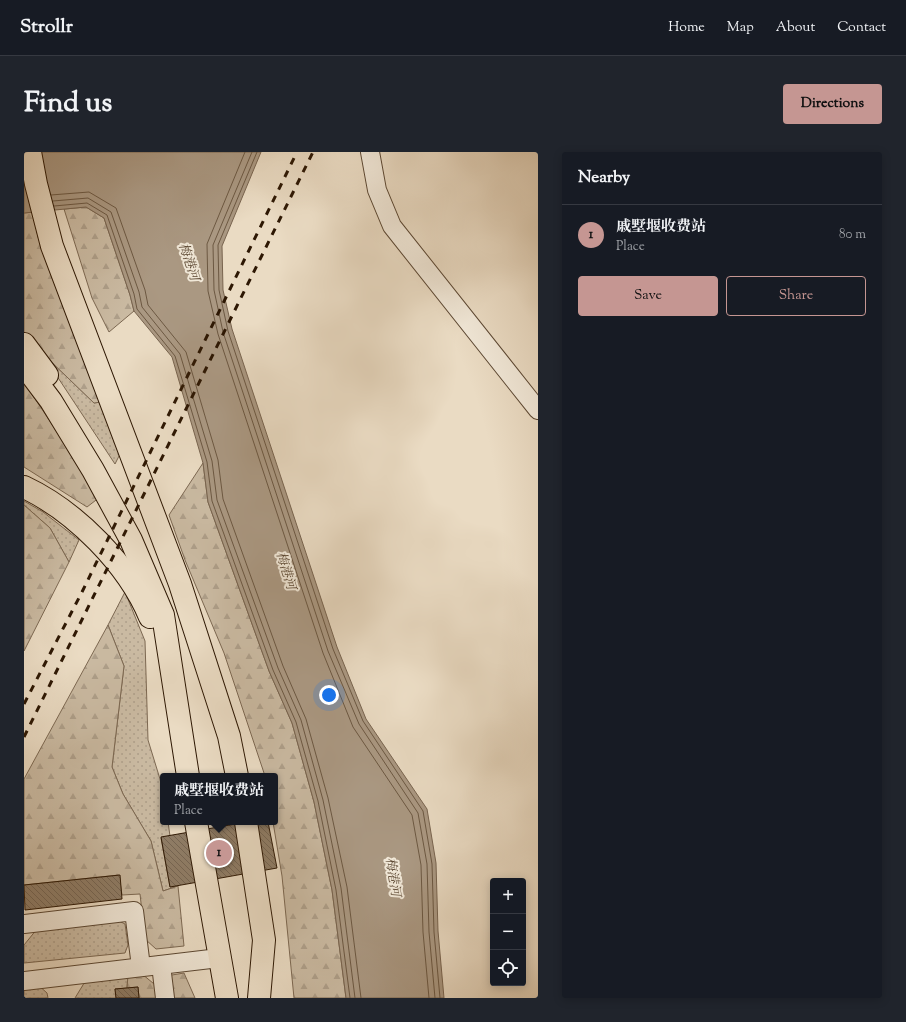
<!DOCTYPE html>
<html lang="en">
<head>
<meta charset="utf-8">
<style>
	:root { --surface:#171b24; --page:#20242c; --text:#f1f3f6; --muted:#9ea1a6; --line:#363941; --accent:#c59692 }
	body { margin:0; font-family:"Sorts Mill Goudy","Noto Serif SC",serif; background:var(--page); color:var(--text) }
	.controls { position:absolute; right:12px; bottom:12px; display:grid; overflow:hidden; border-radius:4px; box-shadow:0 2px 10px #0003 }
	.controls button { width:36px; height:36px; display:grid; place-items:center; padding:0; border:0; border-bottom:1px solid var(--line); background:var(--surface); color:var(--text); font:20px sans-serif }
	.you { position:absolute; left:305px; top:543px; width:14px; height:14px; margin:-10px; border:3px solid #fff; border-radius:50%; background:#1a73e8; box-shadow:0 0 0 6px #1a73e833 }
	.badge { display:grid; place-items:center; width:26px; height:26px; border-radius:50%; background:var(--accent); color:#111; font-size:13px; font-weight:700 }
	.pin { position:absolute; translate:-50% -50%; border:2px solid #fff; box-shadow:0 1px 4px #0006 }
	.popup { position:absolute; left:136px; top:621px; width:118px; height:52px; box-sizing:border-box; display:grid; place-content:center; border-radius:4px; background:var(--surface); filter:drop-shadow(0 1px 3px #0005); font-size:13px; white-space:nowrap; color:var(--muted) }
	.popup b { font-size:15px; color:var(--text) }
	.popup::after { content:''; position:absolute; left:50%; top:100%; margin-left:-8px; border:8px solid transparent; border-top-color:var(--surface) }
	.list { margin:0; padding:0; list-style:none }
	h2 { display:flex; justify-content:space-between; align-items:center; height:52px; margin:0; padding:0 16px; font-size:17px }
	h2 small { font-size:13px; font-weight:400; color:var(--muted) }
	.list li { display:grid; grid-template-columns:26px 1fr auto; gap:12px; align-items:center; box-sizing:border-box; height:60px; padding:0 16px; border-top:1px solid var(--line) }
	.list b { display:block; font-size:15px; white-space:nowrap }
	.list p { margin:0; font-size:13px; white-space:nowrap; color:var(--muted) }
	.list em { font-size:13px; font-style:normal; color:var(--muted) }
	.actions { display:flex; gap:8px; padding:12px 16px }
	.actions a { flex:1; padding:9px 0; border:1px solid var(--accent); border-radius:4px; text-align:center; font-size:14px; color:var(--accent) }
	.actions .main { background:var(--accent); color:#111 }
	.icon { flex:none; width:22px; height:22px; fill:none; stroke:currentColor; stroke-width:2; stroke-linecap:round; stroke-linejoin:round }
	.map { position:relative; flex:none; width:514px; height:846px; overflow:hidden; border-radius:4px }
	header { display:flex; align-items:center; gap:24px; box-sizing:border-box; height:56px; padding:0 20px; background:var(--surface); border-bottom:1px solid var(--line) }
	header strong { font-size:19px }
	nav { display:flex; gap:22px; margin-inline-start:auto; font-size:14px }
	.intro { display:flex; align-items:center; justify-content:space-between; box-sizing:border-box; height:96px; padding:0 24px }
	h1 { margin:0; font-size:28px }
	.button { padding:10px 18px; border-radius:4px; background:var(--accent); color:#111; font-size:14px; font-weight:700 }
	main { display:flex; gap:24px; padding:0 24px }
	aside { flex:1; background:var(--surface); border-radius:4px; box-shadow:0 2px 10px #0003 }
	.map>svg:first-child { display:block }
	.grass { fill:url(#grass-dots); stroke:#7c6852 }
	.forest { fill:url(#forest-firs); stroke:#7c6852 }
	.water { fill:#aa9882; stroke:#78644f }
	.lines { fill:none; stroke-linecap:round; stroke-linejoin:round }
	.shore { stroke:#6c5842; stroke-width:1 }
	.building { fill:url(#building-back-hatch); stroke:#2d1703 }
	.minor-casing { stroke:#5c4833; stroke-width:20 }
	.highway-casing { stroke:#2d1703; stroke-width:24 }
	.minor { stroke:#f1e8d8; stroke-width:18 }
	.highway { stroke:#eadbc3; stroke-width:22 }
	.rail { stroke:#2d1703; stroke-width:3; stroke-dasharray:7 7; stroke-linecap:butt }
	.labels { text-anchor:middle; dominant-baseline:central; stroke-width:4; stroke-linejoin:round; paint-order:stroke }
	.water-label { font-size:13px; font-style:italic; fill:#5f4b36; stroke:#f1e8d8 }
</style>
</head>
<body>
<header>
<strong>Strollr</strong>
<nav><a>Home</a><a>Map</a><a>About</a><a>Contact</a></nav>
</header>
<div class="intro"><h1>Find us</h1><a class="button">Directions</a></div>
<main>
<div class="map">
<svg width="514" height="846" viewBox="0 0 514 846">
	<defs>
		<pattern id="grass-dots" width="8" height="8" patternUnits="userSpaceOnUse"><rect width="8" height="8" fill="#cabaa2"/><path d="M2 2h.1M6 6h.1" fill="none" stroke="#ae9f8a" stroke-width="1.8" stroke-linecap="round"/></pattern>
		<pattern id="forest-firs" width="22" height="20" patternUnits="userSpaceOnUse"><rect width="22" height="20" fill="#cabaa2"/><path d="M5 1l3.5 6h-7zM16 11l3.5 6h-7z" fill="#ae9f8a"/></pattern>
		<pattern id="building-back-hatch" width="6" height="6" patternUnits="userSpaceOnUse"><rect width="6" height="6" fill="#8f7d67"/><path d="M-1 5l2 2M0 0l6 6M5-1l2 2" fill="none" stroke="#756553"/></pattern>
	</defs>
	<rect width="100%" height="100%" fill="#eadbc3"/>
	<filter id="stains"><feTurbulence type="fractalNoise" baseFrequency=".005" numOctaves="4"/><feColorMatrix values="0 0 0 0 .2 0 0 0 0 .09 0 0 0 0 .02 0 0 0 .5 -.17"/></filter>
	<radialGradient id="worn" r=".72"><stop offset=".6" stop-color="#630" stop-opacity="0"/><stop offset="1" stop-color="#630" stop-opacity=".3"/></radialGradient>
	<g class="grass">
		<path d="M17,200L70,251L77,250L97,300L91,312Z"/>
		<path d="M0,349L19,360L55,388L45,410L26,376L0,353Z"/>
		<path d="M101,440L121,489L124,588L136,627L139,643V670H144L146,684L137,686L146,735L154,734L139,739L127,689L99,642L88,615L100,514L84,473Z"/>
		<path d="M91,767L101,772L104,793L101,801L0,811V793L13,777Z"/>
		<path d="M104,823L103,836L91,837L92,846H51L62,828Z"/>
		<path d="M13,832L23,841L24,846H0V833Z"/>
	</g>
	<g class="forest">
		<path d="M62,55L80,66L106,143L110,159L85,180L68,146L40,57Z"/>
		<path d="M9,60L14,85L77,250L70,251L17,200L0,180V61Z"/>
		<path d="M0,230L76,345L63,355L0,315Z"/>
		<path d="M179,311L184,350L245,519L268,571L290,650L308,738L322,846H270L258,724L249,670H251V624H241L200,501L161,408L145,363Z"/>
		<path d="M0,353L26,376L45,410L0,499Z"/>
		<path d="M84,473L100,514L88,615L99,642L127,689L139,739L154,734L160,794L132,797L121,787L116,742L98,743L95,723L0,733V627Z"/>
		<path d="M160,821L171,846H145L142,824Z"/>
		<path d="M118,822L135,836L136,846H115L114,835L103,836L104,823Z"/>
	</g>
	<path class="water" d="M0,0H237L198,94L199,138L208,177L313,495L342,567L403,657L412,711L414,779L420,846H322L308,738L290,650L268,571L245,519L184,350L179,311L148,205L110,159L106,143L80,66L62,55L0,61Z"/>
	<g class="lines">
		<g class="shore">
			<path d="M221,0L183,92L184,139L194,182L299,501L329,575L388,663L397,713L399,780L405,846"/>
			<path d="M228,0L189,93L190,138L199,180L304,499L335,572L394,661L403,712L405,780L411,846"/>
			<path d="M233,0L194,93L195,138L204,179L309,497L339,569L399,659L408,712L410,780L416,846"/>
			<path d="M27,43L65,40L92,56L121,138L124,153L162,200L194,308L199,347L259,514L282,567L304,646L323,735L337,846"/>
			<path d="M29,49L64,46L87,60L115,140L118,155L156,202L188,309L193,348L254,516L277,568L299,648L317,736L331,846"/>
			<path d="M30,54L63,51L83,63L110,142L113,157L151,204L183,310L188,349L249,518L272,570L294,649L312,738L326,846"/>
		</g>
	</g>
	<g class="building">
		<path d="M223,670H244L253,716L146,735L137,685Z"/>
		<path d="M96,723L98,747L1,758L0,733Z"/>
		<path d="M114,835L115,846H92L91,837Z"/>
	</g>
	<g class="lines">
		<g class="minor-casing">
			<g id="minor">
				<path d="M346,0L353,38L368,74L514,258"/>
				<path d="M0,772L110,759L117,815"/>
				<path d="M137,813L141,846"/>
				<path d="M0,829L195,806"/>
			</g>
		</g>
		<g class="highway-casing">
			<g id="highway">
				<path d="M6,0L12,32L28,94L156,432L205,584L213,624"/>
				<path d="M0,192L23,223"/>
				<path d="M0,213L27,249L69,318L107,388L139,463L164,624"/>
				<path d="M0,335C51,359 104,412 126,465"/>
				<path d="M172,670L203,846"/>
				<path d="M222,670L240,788L235,846"/>
			</g>
		</g>
		<use href="#minor" class="minor"/>
		<use href="#highway" class="highway"/>
		<g class="rail">
			<path d="M0,552L58,440L273,0"/>
			<path d="M0,585L289,0"/>
		</g>
	</g>
	<g class="labels">
		<g class="water-label">
			<text transform="translate(164 110) rotate(72)">梅港河</text>
			<text transform="translate(261 419) rotate(73)">梅港河</text>
			<text transform="translate(368 725) rotate(81)">梅港河</text>
		</g>
	</g>
	<rect width="100%" height="100%" filter="url(#stains)"/>
	<rect width="100%" height="100%" fill="url(#worn)"/>
</svg>
<div class="controls">
<button>+</button>
<button>−</button>
<button><svg class="icon" aria-label="locate" viewBox="0 0 24 24"><circle cx="12" cy="12" r="6"/><path d="M12 2v4M12 18v4M2 12h4M18 12h4"/></svg></button>
</div>
<div class="you"></div>
<div class="pin badge" style="left:195px;top:701px">1</div>
<div class="popup"><b>戚墅堰收费站</b>Place</div>
</div>
<aside>
<h2>Nearby<small></small></h2>
<ul class="list">
<li><span class="badge">1</span><div><b>戚墅堰收费站</b><p>Place</p></div><em>80 m</em></li>
</ul>
<div class="actions"><a class="main">Save</a><a>Share</a></div>
</aside>
</main>
</body>
</html>
